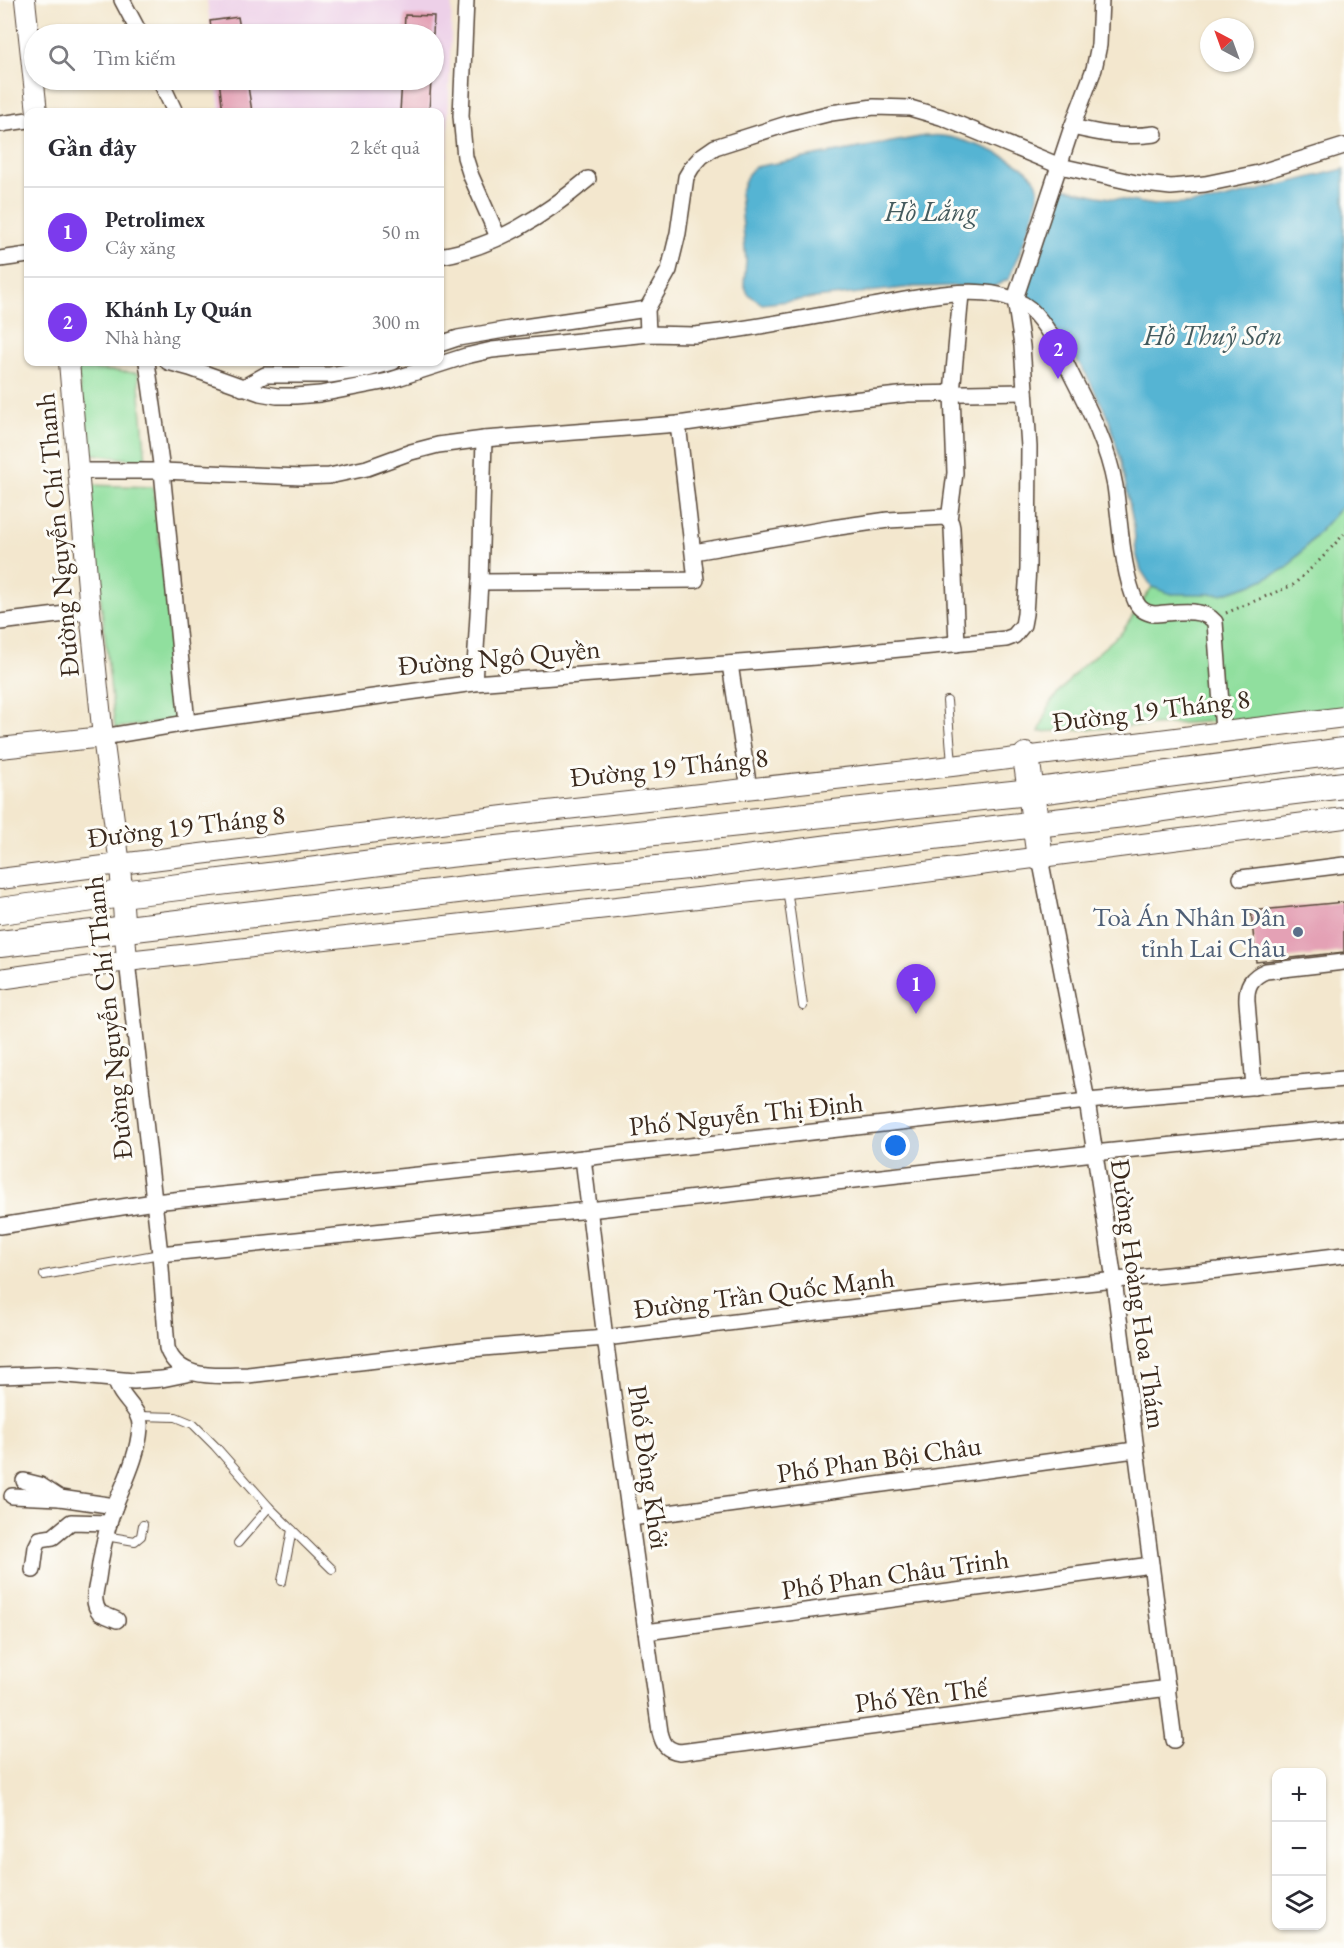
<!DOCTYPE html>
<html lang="vi">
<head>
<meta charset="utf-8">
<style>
	:root { --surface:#fff; --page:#f7f7f7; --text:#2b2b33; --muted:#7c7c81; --line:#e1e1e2; --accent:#7c3aed }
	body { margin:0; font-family:"EB Garamond",serif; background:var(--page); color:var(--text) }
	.controls { position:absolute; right:18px; bottom:18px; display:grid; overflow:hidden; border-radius:12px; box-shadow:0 2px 4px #0004 }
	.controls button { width:54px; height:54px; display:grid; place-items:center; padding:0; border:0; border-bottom:2px solid var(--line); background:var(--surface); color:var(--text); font:30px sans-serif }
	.compass { position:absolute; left:1200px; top:18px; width:54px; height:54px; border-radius:50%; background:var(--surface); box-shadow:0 2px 4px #0004; rotate:319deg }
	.you { position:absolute; left:896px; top:1146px; width:21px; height:21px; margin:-15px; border:4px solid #fff; border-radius:50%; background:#1a73e8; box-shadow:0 0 0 9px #1a73e833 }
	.badge { display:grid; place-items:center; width:39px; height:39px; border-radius:50%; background:var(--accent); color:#fff; font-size:20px; font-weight:700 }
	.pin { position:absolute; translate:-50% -50px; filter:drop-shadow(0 2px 3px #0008) }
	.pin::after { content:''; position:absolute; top:32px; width:21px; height:18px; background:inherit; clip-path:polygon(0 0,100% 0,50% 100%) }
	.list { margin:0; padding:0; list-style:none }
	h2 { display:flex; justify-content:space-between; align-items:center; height:78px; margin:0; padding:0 24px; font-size:26px }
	h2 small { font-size:20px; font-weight:400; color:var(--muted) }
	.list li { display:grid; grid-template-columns:39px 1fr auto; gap:18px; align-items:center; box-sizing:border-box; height:90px; padding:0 24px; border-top:2px solid var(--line) }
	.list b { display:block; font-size:22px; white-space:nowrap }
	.list p { margin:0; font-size:20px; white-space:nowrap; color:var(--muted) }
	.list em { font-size:20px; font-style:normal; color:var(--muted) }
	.icon { flex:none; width:33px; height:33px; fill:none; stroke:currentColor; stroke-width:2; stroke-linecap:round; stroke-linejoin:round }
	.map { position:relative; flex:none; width:1344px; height:1948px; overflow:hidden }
	.search { position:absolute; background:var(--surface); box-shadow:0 2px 4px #0004; left:24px; top:24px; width:420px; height:66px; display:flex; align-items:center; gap:15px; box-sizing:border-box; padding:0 21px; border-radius:33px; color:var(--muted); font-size:22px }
	.panel { position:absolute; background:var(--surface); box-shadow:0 2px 4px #0004; left:24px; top:108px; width:420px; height:258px; border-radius:12px }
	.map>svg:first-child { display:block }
	.built { fill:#edd0e8 }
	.green { fill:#90df9e; stroke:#66845e; stroke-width:1.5 }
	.water { fill:#54b4d3; stroke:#486f78; stroke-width:1.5 }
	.building { fill:#e4a1b5 }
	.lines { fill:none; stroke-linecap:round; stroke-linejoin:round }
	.service-casing { stroke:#574638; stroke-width:10 }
	.minor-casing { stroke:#574638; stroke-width:18 }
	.tertiary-casing { stroke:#574638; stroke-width:22 }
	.trunk-casing { stroke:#574638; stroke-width:28 }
	.path { stroke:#574638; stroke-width:3; stroke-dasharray:1.5 4.5; stroke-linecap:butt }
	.service { stroke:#fff; stroke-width:8 }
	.minor { stroke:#fff; stroke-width:15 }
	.tertiary { stroke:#fff; stroke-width:20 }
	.trunk { stroke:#fff; stroke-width:26 }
	.service-dot { fill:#5c6f8a; stroke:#fdfcf7; stroke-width:2 }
	.labels { text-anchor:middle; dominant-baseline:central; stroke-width:6; stroke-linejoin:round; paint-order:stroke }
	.street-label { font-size:27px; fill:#3b2a1e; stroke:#fdfcf7 }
	.service-label { font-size:27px; fill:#4e5e75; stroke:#fdfcf7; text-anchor:end }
	.water-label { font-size:28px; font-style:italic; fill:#445a5d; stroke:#fdfcf7 }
</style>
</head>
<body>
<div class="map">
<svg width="1344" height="1948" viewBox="0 0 1344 1948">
	<rect width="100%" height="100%" fill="#fdfcf7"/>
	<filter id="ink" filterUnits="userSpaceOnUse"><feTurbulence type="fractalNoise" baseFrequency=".0167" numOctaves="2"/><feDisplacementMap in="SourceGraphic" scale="12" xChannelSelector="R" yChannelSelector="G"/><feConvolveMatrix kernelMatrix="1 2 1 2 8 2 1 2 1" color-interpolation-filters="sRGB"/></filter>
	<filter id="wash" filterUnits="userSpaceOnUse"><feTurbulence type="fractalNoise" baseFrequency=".008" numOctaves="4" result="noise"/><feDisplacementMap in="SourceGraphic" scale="24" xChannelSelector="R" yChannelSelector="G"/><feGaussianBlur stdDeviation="1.35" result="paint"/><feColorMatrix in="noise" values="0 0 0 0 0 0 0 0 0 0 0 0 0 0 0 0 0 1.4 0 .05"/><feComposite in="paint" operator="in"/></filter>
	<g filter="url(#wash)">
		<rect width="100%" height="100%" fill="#f3e7ce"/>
		<path class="built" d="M207,0H452L447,157H440V112H220L216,80H434V34H211Z"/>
		<g class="green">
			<path d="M77,368L138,373L146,462L89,453Z"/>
			<path d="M88,485L153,487L181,720L115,728Z"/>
			<path d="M1344,504V709L1288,717L1039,732L1051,702L1078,670L1122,632L1152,587L1171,594L1287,568Z"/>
		</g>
		<g class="water">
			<path d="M925,136C931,136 937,135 943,136C966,139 1034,162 1038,187C1041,207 1016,259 1009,279L989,289L967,286L913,287L762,304L748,294L744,284L746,261L740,193L748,174L755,167Z"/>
			<path d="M1344,169V504L1287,568L1256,583L1222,594H1171L1152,587L1141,570L1136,553L1134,526L1121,462L1109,419L1086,374L1059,333L1039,310L1026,302L1024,294L1055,192L1065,188L1098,196L1155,205L1184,204L1212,202Z"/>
		</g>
		<g id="blocks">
			<g class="building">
				<path d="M405,15L434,16L433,34H404Z"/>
				<path d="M238,17L241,34H212L210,21Z"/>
				<path d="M219,80H247L252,112H223Z"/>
				<path d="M402,80H431L429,112H400Z"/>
				<path d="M1344,902V952L1256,962L1251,911Z"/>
			</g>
		</g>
	</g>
	<g filter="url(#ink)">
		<use href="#blocks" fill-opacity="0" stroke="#574638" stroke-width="1.5"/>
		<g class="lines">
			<g class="service-casing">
				<g id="service">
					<path d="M947,701L952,764"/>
					<path d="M787,888L803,1006"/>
					<path d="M44,1275L160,1254"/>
					<path d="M139,1416L176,1417L193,1424L215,1446L269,1507L332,1569"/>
					<path d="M105,1536L135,1541L141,1536L143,1525"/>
					<path d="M238,1543L269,1507"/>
					<path d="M282,1581L292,1530"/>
				</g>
			</g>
			<g class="minor-casing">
				<g id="minor">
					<path d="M122,0L140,34"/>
					<path d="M466,0L461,116L465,157L471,176L498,237"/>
					<path d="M160,80L175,112"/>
					<path d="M0,124L28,120"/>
					<path d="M1072,127C1102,134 1125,138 1155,134"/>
					<path d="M440,256C496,247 545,215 588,179"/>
					<path d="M0,259L28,255"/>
					<path d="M648,334L647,309L669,270L678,233L686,177L692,167L702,156L715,147L787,124L831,113L874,107L910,108L941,117L1060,166L1136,183L1171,187L1205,184L1258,173L1344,146"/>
					<path d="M440,344L458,338L510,329L647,309"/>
					<path d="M147,362L162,471L187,723"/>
					<path d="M168,362L190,368L260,393L277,396H295L320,394L388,381L466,356L492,350L648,334L695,335L720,332C771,325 822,315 873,306C912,299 960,287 999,295C1013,298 1025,303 1035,314C1051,332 1062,355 1072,376C1090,411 1108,447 1115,486C1120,520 1122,572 1136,602C1140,610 1146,613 1154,614C1173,613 1202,606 1215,622L1223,731"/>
					<path d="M242,388L265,375H330L367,369L393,362"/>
					<path d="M79,471H162L301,477L329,476L367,468L411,452L438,445L484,439L678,424L824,403L908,394L1025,392"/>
					<path d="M949,520L955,473L952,393L961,294"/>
					<path d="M694,552L832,528L888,520L945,517L951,523L952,528L957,644"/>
					<path d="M480,582L696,580L678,424"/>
					<path d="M0,622L90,611"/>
					<path d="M730,664L749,789"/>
					<path d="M474,683L480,582L484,439"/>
					<path d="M103,737L187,723L474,683L816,657L1006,639L1014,636L1023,625L1025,614L1028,568L1029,447L1022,346L1015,299L1072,127L1094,69L1099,45L1101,0"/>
					<path d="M1040,858L1087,1101L1114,1280L1174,1740"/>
					<path d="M1241,878L1344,865"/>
					<path d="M127,961L160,1254L167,1348C179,1382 219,1375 248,1375L471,1349L605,1338L931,1298L1219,1270L1344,1255"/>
					<path d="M1254,1087L1247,1002C1246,986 1251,977 1266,971L1344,962"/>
					<path d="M583,1158L605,1338L660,1732C663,1744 666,1750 680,1752L1168,1688"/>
					<path d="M0,1226L154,1202L583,1158L1087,1101L1344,1079"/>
					<path d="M160,1254L589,1210L1094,1153L1344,1128"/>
					<path d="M0,1376L57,1374L134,1381L162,1379L191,1373"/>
					<path d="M116,1380C119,1399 142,1409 140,1428C138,1456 125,1481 115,1506C106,1529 101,1554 98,1578C96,1590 91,1602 100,1613L117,1620"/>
					<path d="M24,1481L40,1485L60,1498"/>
					<path d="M12,1496L60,1498L115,1506"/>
					<path d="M631,1518L1135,1450"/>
					<path d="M33,1570L36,1547L40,1539L53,1537L71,1522L109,1523"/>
					<path d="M646,1632L1151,1565"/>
				</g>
			</g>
			<g class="tertiary-casing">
				<g id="tertiary">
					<path d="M25,0L37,112"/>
					<path d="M69,362L90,611L103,737L120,865L127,961"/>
					<path d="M0,748L103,737"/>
					<path d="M0,879L512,815L952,766L1344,717"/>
					<path d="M0,979L127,961L870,879L1344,818"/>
				</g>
			</g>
			<g class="trunk-casing">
				<g id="trunk">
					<path d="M1026,756L1040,858"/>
					<path d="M0,911L122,894L421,857L1030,792L1344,751"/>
					<path d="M0,944L508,884L707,864L830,848L1123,814L1221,800L1344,785"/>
				</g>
			</g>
			<path class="path" d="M1226,613L1293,585L1322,558L1344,534"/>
			<use href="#service" class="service"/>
			<use href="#minor" class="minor"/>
			<use href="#tertiary" class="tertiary"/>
			<use href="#trunk" class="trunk"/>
		</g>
	</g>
	<circle class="service-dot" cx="1298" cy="932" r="6"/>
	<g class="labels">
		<g class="street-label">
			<text transform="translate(57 535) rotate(-95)">Đường Nguyễn Chí Thanh</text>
			<text transform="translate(499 657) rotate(-5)">Đường Ngô Quyền</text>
			<text transform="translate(1151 710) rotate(-7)">Đường 19 Tháng 8</text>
			<text transform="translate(669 767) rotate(-6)">Đường 19 Tháng 8</text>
			<text transform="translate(186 826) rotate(-7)">Đường 19 Tháng 8</text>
			<text transform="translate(108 1018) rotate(-96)">Đường Nguyễn Chí Thanh</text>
			<text transform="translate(746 1114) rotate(-6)">Phố Nguyễn Thị Định</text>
			<text transform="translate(764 1293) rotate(-7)">Đường Trần Quốc Mạnh</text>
			<text transform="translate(1139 1294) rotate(82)">Đường Hoàng Hoa Thám</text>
			<text transform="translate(879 1459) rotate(-8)">Phố Phan Bội Châu</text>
			<text transform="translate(649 1467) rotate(82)">Phố Đồng Khởi</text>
			<text transform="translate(895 1574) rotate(-8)">Phố Phan Châu Trinh</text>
			<text transform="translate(921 1695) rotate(-7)">Phố Yên Thế</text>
		</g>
		<g class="service-label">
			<text x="1286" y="916">Toà Án Nhân Dân<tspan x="1286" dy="31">tỉnh Lai Châu</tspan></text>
		</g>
		<g class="water-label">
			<text x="931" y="211">Hồ Lắng</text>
			<text x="1213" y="335">Hồ Thuỷ Sơn</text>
		</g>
	</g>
</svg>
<div class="controls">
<button>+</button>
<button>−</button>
<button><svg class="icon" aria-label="layers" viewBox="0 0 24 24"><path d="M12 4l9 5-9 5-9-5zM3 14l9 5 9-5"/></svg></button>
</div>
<svg class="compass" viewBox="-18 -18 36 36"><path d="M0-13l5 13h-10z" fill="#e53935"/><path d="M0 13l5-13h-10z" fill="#7c7c81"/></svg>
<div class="you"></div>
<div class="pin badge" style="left:916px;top:1014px">1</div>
<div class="pin badge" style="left:1058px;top:379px">2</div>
<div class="search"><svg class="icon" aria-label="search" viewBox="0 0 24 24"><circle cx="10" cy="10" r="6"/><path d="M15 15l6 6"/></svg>Tìm kiếm</div>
<section class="panel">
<h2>Gần đây<small>2 kết quả</small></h2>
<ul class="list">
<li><span class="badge">1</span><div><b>Petrolimex</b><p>Cây xăng</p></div><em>50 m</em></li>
<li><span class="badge">2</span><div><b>Khánh Ly Quán</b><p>Nhà hàng</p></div><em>300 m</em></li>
</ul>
</section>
</div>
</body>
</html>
